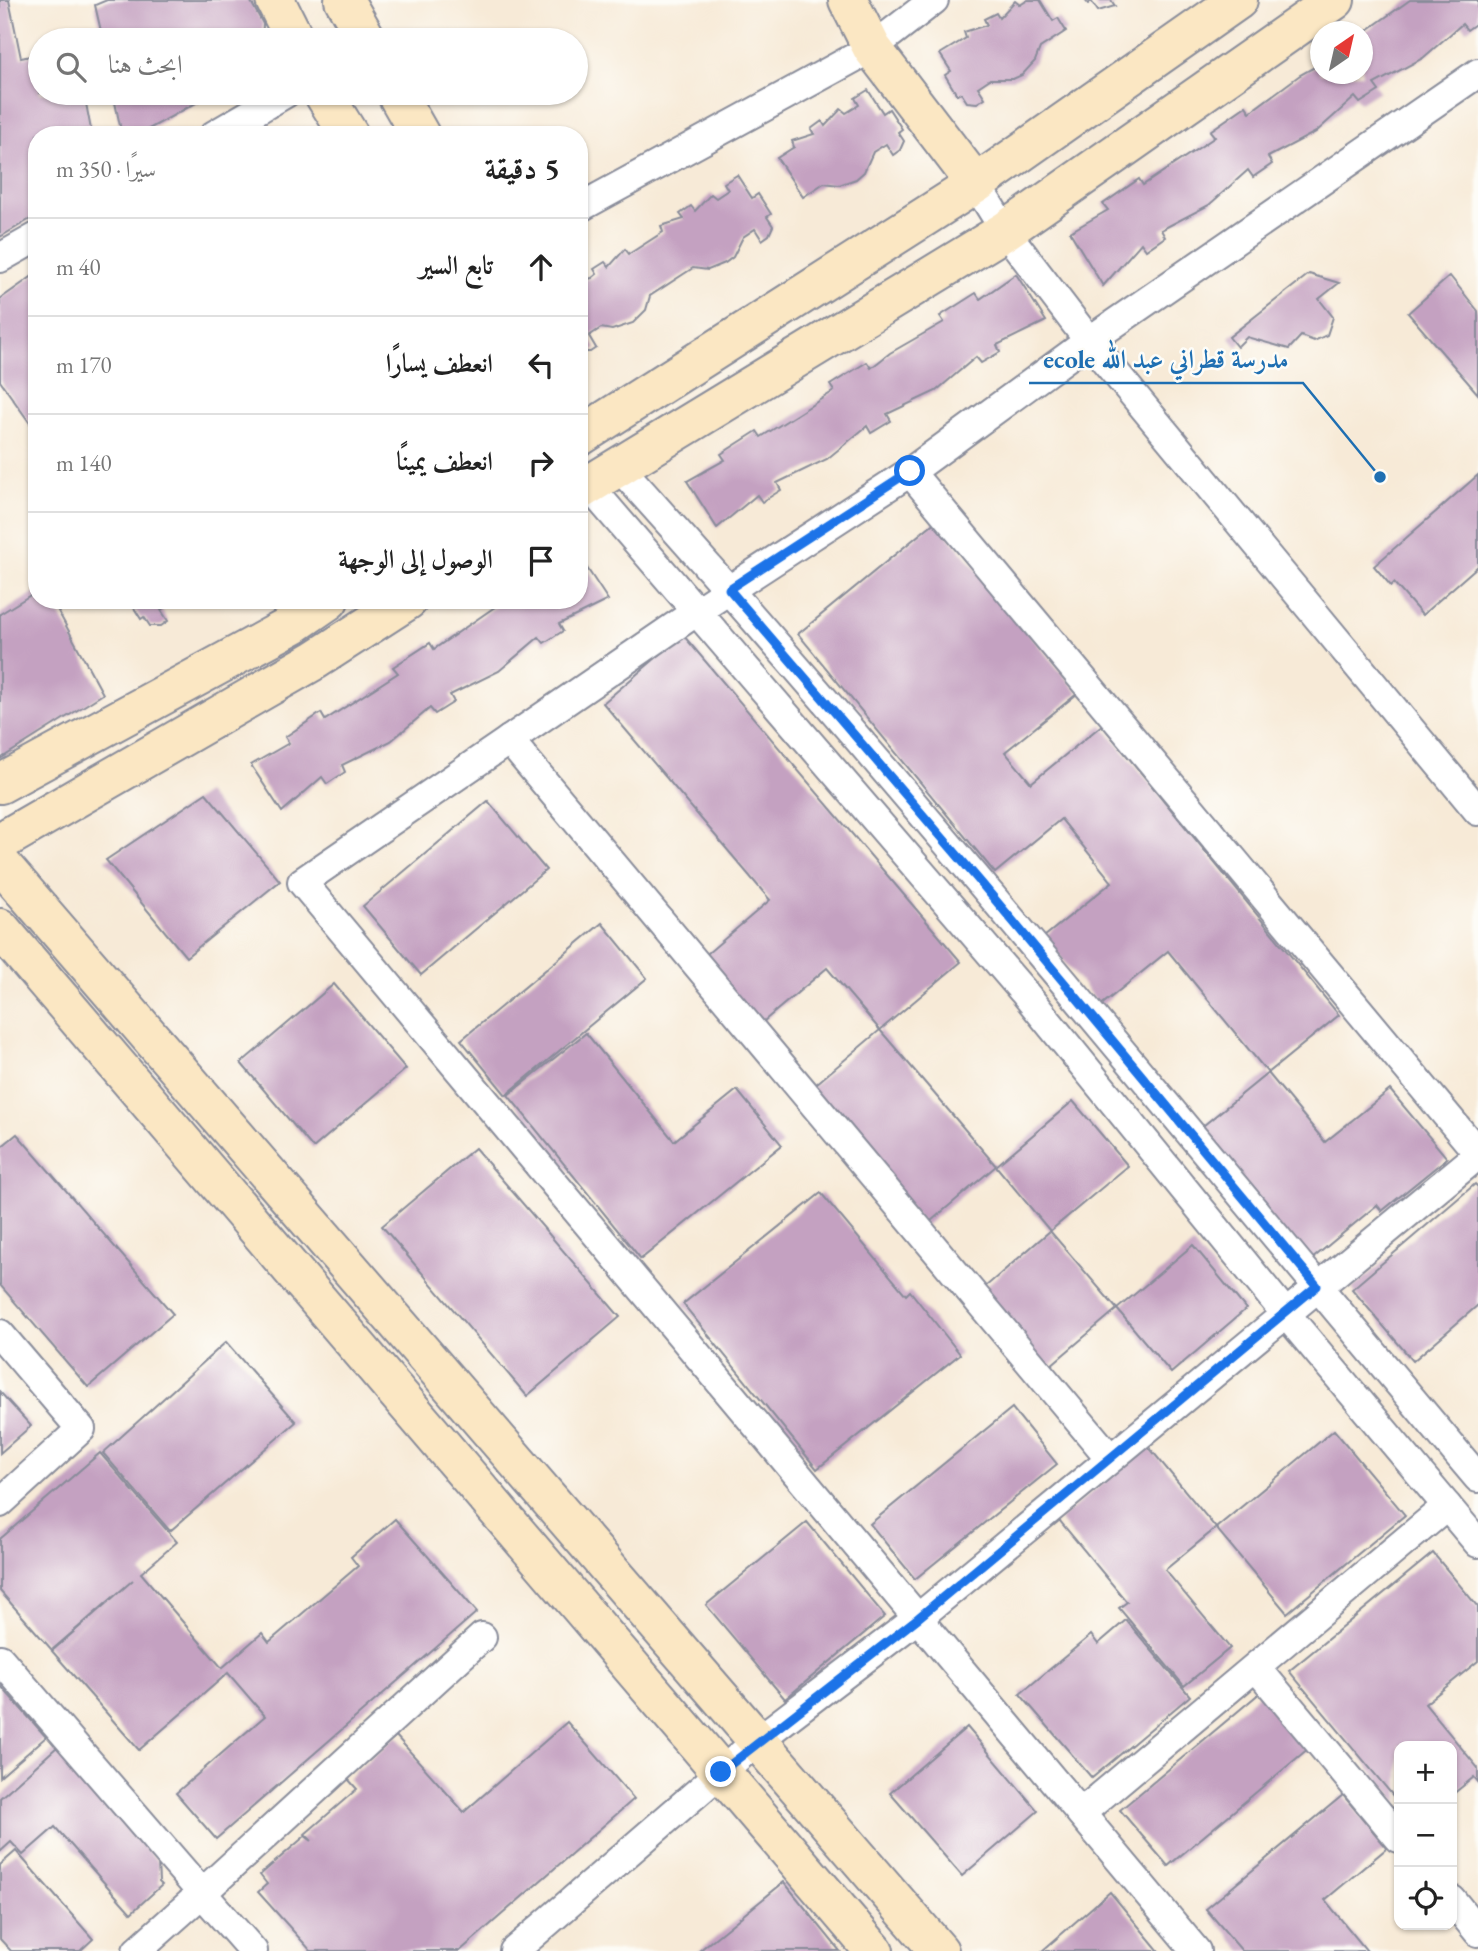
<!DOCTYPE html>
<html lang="ar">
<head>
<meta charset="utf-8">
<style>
	:root { --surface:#fff; --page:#f2f2f2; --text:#222; --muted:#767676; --line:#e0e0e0 }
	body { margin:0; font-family:"EB Garamond",Amiri,serif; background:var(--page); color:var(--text); direction:rtl }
	.controls { position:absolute; right:21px; bottom:21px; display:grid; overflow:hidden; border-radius:14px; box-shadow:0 2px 5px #0004 }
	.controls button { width:63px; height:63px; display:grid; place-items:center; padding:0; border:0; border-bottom:2px solid var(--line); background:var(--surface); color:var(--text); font:35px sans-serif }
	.compass { position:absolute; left:1310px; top:21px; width:63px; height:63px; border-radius:50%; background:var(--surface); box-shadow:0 2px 5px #0004; rotate:34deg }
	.stop { position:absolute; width:21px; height:21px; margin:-16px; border:5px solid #1a73e8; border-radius:50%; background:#fff }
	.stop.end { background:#1a73e8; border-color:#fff; box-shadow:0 2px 7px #0008 }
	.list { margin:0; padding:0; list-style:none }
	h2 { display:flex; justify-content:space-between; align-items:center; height:91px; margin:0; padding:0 28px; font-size:30px }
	h2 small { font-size:23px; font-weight:400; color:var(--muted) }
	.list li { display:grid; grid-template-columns:46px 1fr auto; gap:21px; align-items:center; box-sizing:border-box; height:98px; padding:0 28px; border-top:2px solid var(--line) }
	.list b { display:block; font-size:26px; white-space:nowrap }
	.list em { font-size:23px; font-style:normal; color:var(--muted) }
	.icon { flex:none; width:38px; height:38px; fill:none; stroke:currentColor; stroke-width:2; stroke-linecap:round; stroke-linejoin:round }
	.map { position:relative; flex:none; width:1478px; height:1951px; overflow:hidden; direction:ltr }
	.search { position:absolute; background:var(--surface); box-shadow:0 2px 5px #0004; left:28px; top:28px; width:560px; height:77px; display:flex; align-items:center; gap:18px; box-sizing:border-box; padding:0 24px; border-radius:38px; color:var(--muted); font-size:26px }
	.panel { position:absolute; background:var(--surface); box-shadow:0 2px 5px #0004; left:28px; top:126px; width:560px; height:483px; border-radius:28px; direction:rtl }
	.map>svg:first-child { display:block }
	.building { fill:#c4a1c1 }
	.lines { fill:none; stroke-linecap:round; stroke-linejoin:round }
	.street-casing { stroke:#898c9a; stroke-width:32 }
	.secondary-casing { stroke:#898c9a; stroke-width:42 }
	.street { stroke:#fff; stroke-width:28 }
	.secondary { stroke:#fbe7c3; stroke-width:38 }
	.route { stroke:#1a73e8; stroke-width:9 }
	.leader { fill:none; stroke:#1f6fb2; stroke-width:2.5 }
	.callout-dot { fill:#1f6fb2; stroke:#fdfcf7; stroke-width:2.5 }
	.callout-label { font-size:26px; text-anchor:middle; font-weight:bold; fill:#1f6fb2; stroke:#fdfcf7; stroke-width:5; stroke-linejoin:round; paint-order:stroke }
</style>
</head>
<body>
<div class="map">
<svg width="1478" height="1951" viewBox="0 0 1478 1951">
	<rect width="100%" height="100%" fill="#fdfcf7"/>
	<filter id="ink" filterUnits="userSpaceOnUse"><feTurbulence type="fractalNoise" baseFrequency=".0143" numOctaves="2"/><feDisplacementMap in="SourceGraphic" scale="14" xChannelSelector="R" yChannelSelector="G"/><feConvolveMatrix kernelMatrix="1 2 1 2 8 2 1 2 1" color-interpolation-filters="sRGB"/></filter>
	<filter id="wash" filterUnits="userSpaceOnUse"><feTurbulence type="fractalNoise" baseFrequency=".00686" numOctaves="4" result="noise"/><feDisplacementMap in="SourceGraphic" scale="28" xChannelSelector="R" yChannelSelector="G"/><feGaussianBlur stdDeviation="1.57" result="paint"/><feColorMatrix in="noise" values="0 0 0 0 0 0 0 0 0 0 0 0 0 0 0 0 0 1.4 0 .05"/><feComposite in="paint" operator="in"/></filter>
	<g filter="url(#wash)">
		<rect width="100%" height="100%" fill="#f7ead7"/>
		<g id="blocks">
			<g class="building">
				<path d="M0,0H9L21,58L40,54V93H84L92,135H37V215L0,237Z"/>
				<path d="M107,0H250L263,24L262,40H103L95,5Z"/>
				<path d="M1028,0H1040L1053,21L1058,18L1066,31L1040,48L1035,61L1022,75L1013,79H990L978,87L985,98L977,103L967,102L961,93L957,95L945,75L951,71L940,54L966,38L964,32L987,25L984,19L996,13L999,18L1015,1L1020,5Z"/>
				<path d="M1085,0H1111L1115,6L1098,11L1091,1L1088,4Z"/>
				<path d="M1410,0H1478V22L1467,30L1462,24L1423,58L1374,84L1379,91L1360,103L1355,97L1316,132L1268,157L1272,164L1253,177L1248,170L1209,205L1161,230L1165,237L1146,250L1141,243L1103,286L1070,232L1108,210L1103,204L1139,179L1143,185L1215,137L1210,131L1246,106L1250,112L1300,75L1320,64V74H1362V34Z"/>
				<path d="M868,90L883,113L889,109L902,129L898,132L904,141L900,150L893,155L886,144L873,152L864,172L856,179L839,185L824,183L803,197L777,158L794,147L792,141L814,134L811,129L822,121L825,126L841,109L846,113L859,105L855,98Z"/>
				<path d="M113,93H214L138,135H122Z"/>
				<path d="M737,175L752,198L758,194L771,214L767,217L773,226L769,235L762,240L755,229L743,237L733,257L725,263L708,270L693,268L650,296L646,310L633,323L612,330L601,328L589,336L596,348L590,352H579V281L592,278L597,274L594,269L605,262L609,267L625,249L629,254L663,232L661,226L684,219L680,214L691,206L695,211L711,194L716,198L728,190L724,183Z"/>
				<path d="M37,273V433L0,381V299Z"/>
				<path d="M1016,274L1046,321L997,345L1000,352L981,363L976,357L936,391L887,414L891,421L871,433L867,426L827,459L777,483L781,490L762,502L757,495L717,528L687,481L725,460L721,454L757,431L761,437L834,391L830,385L867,362L871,368L890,353L944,322L940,316L976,293L980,299Z"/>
				<path d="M1309,274L1339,283L1319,299L1333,317L1327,335L1314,341L1301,336L1289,349L1247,337L1237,347L1229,337Z"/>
				<path d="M1450,276L1478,311V394L1408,313Z"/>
				<path d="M1478,475V566L1422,615L1394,583L1391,586L1374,566Z"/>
				<path d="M936,521L1078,693L1005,752L1031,783L1102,725L1339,1015L1268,1073L1168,951L1100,1006L1044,937L1112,882L1061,819L995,873L798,634Z"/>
				<path d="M579,556L608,600L559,624L563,631L544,643L539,637L499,671L450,695L454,702L435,714L430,708L391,741L342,765L345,772L327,784L322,777L282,812L251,765L289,743L285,737L321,713L325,720L398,673L393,667L430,643L434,649L505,600H579Z"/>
				<path d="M37,591V600H52L103,694L0,759V614Z"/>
				<path d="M129,600H194V602H172L161,610L168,621L161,626H150L144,617L141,619Z"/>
				<path d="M683,635L961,962L880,1030L996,1166L925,1226L809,1090L880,1030L827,968L758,1026L701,959L770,900L603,703Z"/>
				<path d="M206,793L280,881L186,957L106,860Z"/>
				<path d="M488,801L546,870L421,975L363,906Z"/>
				<path d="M602,923L647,978L506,1095L461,1040Z"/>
				<path d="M334,984L406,1069L313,1148L241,1063Z"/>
				<path d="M586,1033L674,1141L737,1090L782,1145L641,1259L508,1095Z"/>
				<path d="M1268,1073L1325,1142L1390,1090L1447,1158L1382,1211L1377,1205L1306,1264L1198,1130Z"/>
				<path d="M1073,1101L1128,1166L1050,1231L996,1166Z"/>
				<path d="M17,1134L173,1314L88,1387L0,1285V1148Z"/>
				<path d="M475,1148L620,1317L527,1396L382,1226Z"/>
				<path d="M1475,1184L1478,1187V1305L1413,1361L1352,1289Z"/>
				<path d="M821,1193L906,1295L910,1291L960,1354L817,1469L683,1304Z"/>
				<path d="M1050,1231L1117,1309L1044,1371L978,1293Z"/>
				<path d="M1193,1245L1246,1309L1171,1373L1117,1309Z"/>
				<path d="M226,1342L296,1422L170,1531L103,1453Z"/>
				<path d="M0,1392L31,1426L0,1453Z"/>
				<path d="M1012,1408L1057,1464L915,1579L870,1524Z"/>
				<path d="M1334,1430L1405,1515L1287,1613L1216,1528Z"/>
				<path d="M1148,1446L1216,1528L1165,1570L1230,1648L1184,1686L1119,1608L1127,1602L1059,1520Z"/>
				<path d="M100,1453L177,1542L141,1573L222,1668L262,1633L269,1642L358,1566L351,1557L395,1519L477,1612L216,1839L176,1793L265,1716L228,1673L139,1750L52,1651L133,1580L52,1650L0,1591V1539Z"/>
				<path d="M807,1522L885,1616L785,1699L706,1605Z"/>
				<path d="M1433,1553L1478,1607V1661L1425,1704L1478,1768V1782L1474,1777L1452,1795V1746H1399V1803L1289,1671Z"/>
				<path d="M1126,1620L1190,1696L1092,1778L1020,1694L1091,1635L1098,1644Z"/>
				<path d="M0,1685L46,1737L0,1777Z"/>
				<path d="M1267,1687L1315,1743L1168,1866L1120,1810Z"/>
				<path d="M567,1722L634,1799L460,1951H311L258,1892L267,1884L260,1875L305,1836L312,1841L305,1834L357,1789L348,1779L396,1736L464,1812Z"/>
				<path d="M967,1727L1038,1811L962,1876L890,1793Z"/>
				<path d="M57,1747L158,1862L159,1882L162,1885L131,1913L55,1827L23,1855L11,1842L0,1852V1798Z"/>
				<path d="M1343,1795L1387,1848L1325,1900L1367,1951H1242L1206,1909Z"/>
				<path d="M16,1851L93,1939L80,1951H11L0,1939V1865Z"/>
				<path d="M784,1882L840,1951H699L731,1925Z"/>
				<path d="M1110,1892L1159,1951H1042Z"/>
			</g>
		</g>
	</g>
	<g filter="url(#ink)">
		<use href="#blocks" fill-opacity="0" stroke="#898c9a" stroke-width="2"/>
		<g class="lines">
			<g class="street-casing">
				<g id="street">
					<path d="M214,135L286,93"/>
					<path d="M976,184L1005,231L1089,341L1478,811"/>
					<path d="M579,208L872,48L934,0"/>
					<path d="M0,258L37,237"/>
					<path d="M620,468C916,796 1193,1140 1478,1478"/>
					<path d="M910,472L1478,1153"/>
					<path d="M588,485L1023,991L1285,1313L1478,1543"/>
					<path d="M509,740L1110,1458"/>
					<path d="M0,1334L81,1429L0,1503"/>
					<path d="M0,1659L202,1893L482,1637"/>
					<path d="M1256,1667L1399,1838"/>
					<path d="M1081,1813L1447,1506"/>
					<path d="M1452,1900L1478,1932"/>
					<path d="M137,1951L202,1893L253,1951"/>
					<path d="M514,1951L757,1741L918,1618L1478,1155"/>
					<path d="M1196,1951L302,882L706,605L910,472L1089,341L1478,73"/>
				</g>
			</g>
			<g class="secondary-casing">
				<g id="secondary">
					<path d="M275,0L295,40"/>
					<path d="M344,0L367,40"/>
					<path d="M848,0L872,48L976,184"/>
					<path d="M323,93L349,135"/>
					<path d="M396,93L420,135"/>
					<path d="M579,437L976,184L1238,0"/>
					<path d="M579,491L1005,231L1335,0"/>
					<path d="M0,784L294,624L329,600"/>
					<path d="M0,842L315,660L408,600"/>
					<path d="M0,863L939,1951"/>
					<path d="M0,928L874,1951"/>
				</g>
			</g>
			<use href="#street" class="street"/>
			<use href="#secondary" class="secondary"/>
		</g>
	</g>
	<g class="lines" filter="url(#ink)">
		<path class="route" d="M721,1772L918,1618L1317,1286L982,884L729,589L910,471"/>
	</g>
	<path class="leader" d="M1380 477L1303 383H1029"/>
	<circle class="callout-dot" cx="1380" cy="477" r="7"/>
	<g class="callout-label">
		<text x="1166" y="368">ecole مدرسة قطراني عبد الله</text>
	</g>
</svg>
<div class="controls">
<button>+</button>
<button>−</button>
<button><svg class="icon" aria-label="locate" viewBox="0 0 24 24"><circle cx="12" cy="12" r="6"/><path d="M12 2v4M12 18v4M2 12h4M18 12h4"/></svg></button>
</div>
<svg class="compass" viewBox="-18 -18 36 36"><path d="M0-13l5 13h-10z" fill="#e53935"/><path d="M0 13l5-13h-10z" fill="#767676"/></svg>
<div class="stop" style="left:910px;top:471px"></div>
<div class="stop end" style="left:721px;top:1772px"></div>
<div class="search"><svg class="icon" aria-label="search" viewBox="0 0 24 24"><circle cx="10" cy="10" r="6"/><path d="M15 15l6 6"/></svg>ابحث هنا</div>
<section class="panel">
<h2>5 دقيقة<small>سيرًا · 350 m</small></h2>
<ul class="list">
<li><svg class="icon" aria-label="ahead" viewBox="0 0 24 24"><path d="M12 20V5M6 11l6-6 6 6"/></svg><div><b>تابع السير</b></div><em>40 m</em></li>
<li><svg class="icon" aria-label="left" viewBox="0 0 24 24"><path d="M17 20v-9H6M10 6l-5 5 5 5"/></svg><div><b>انعطف يسارًا</b></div><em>170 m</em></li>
<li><svg class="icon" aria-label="right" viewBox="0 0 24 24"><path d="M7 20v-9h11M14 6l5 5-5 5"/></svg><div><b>انعطف يمينًا</b></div><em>140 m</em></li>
<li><svg class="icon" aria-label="arrive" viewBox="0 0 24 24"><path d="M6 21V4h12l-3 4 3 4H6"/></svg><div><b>الوصول إلى الوجهة</b></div></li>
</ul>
</section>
</div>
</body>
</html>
